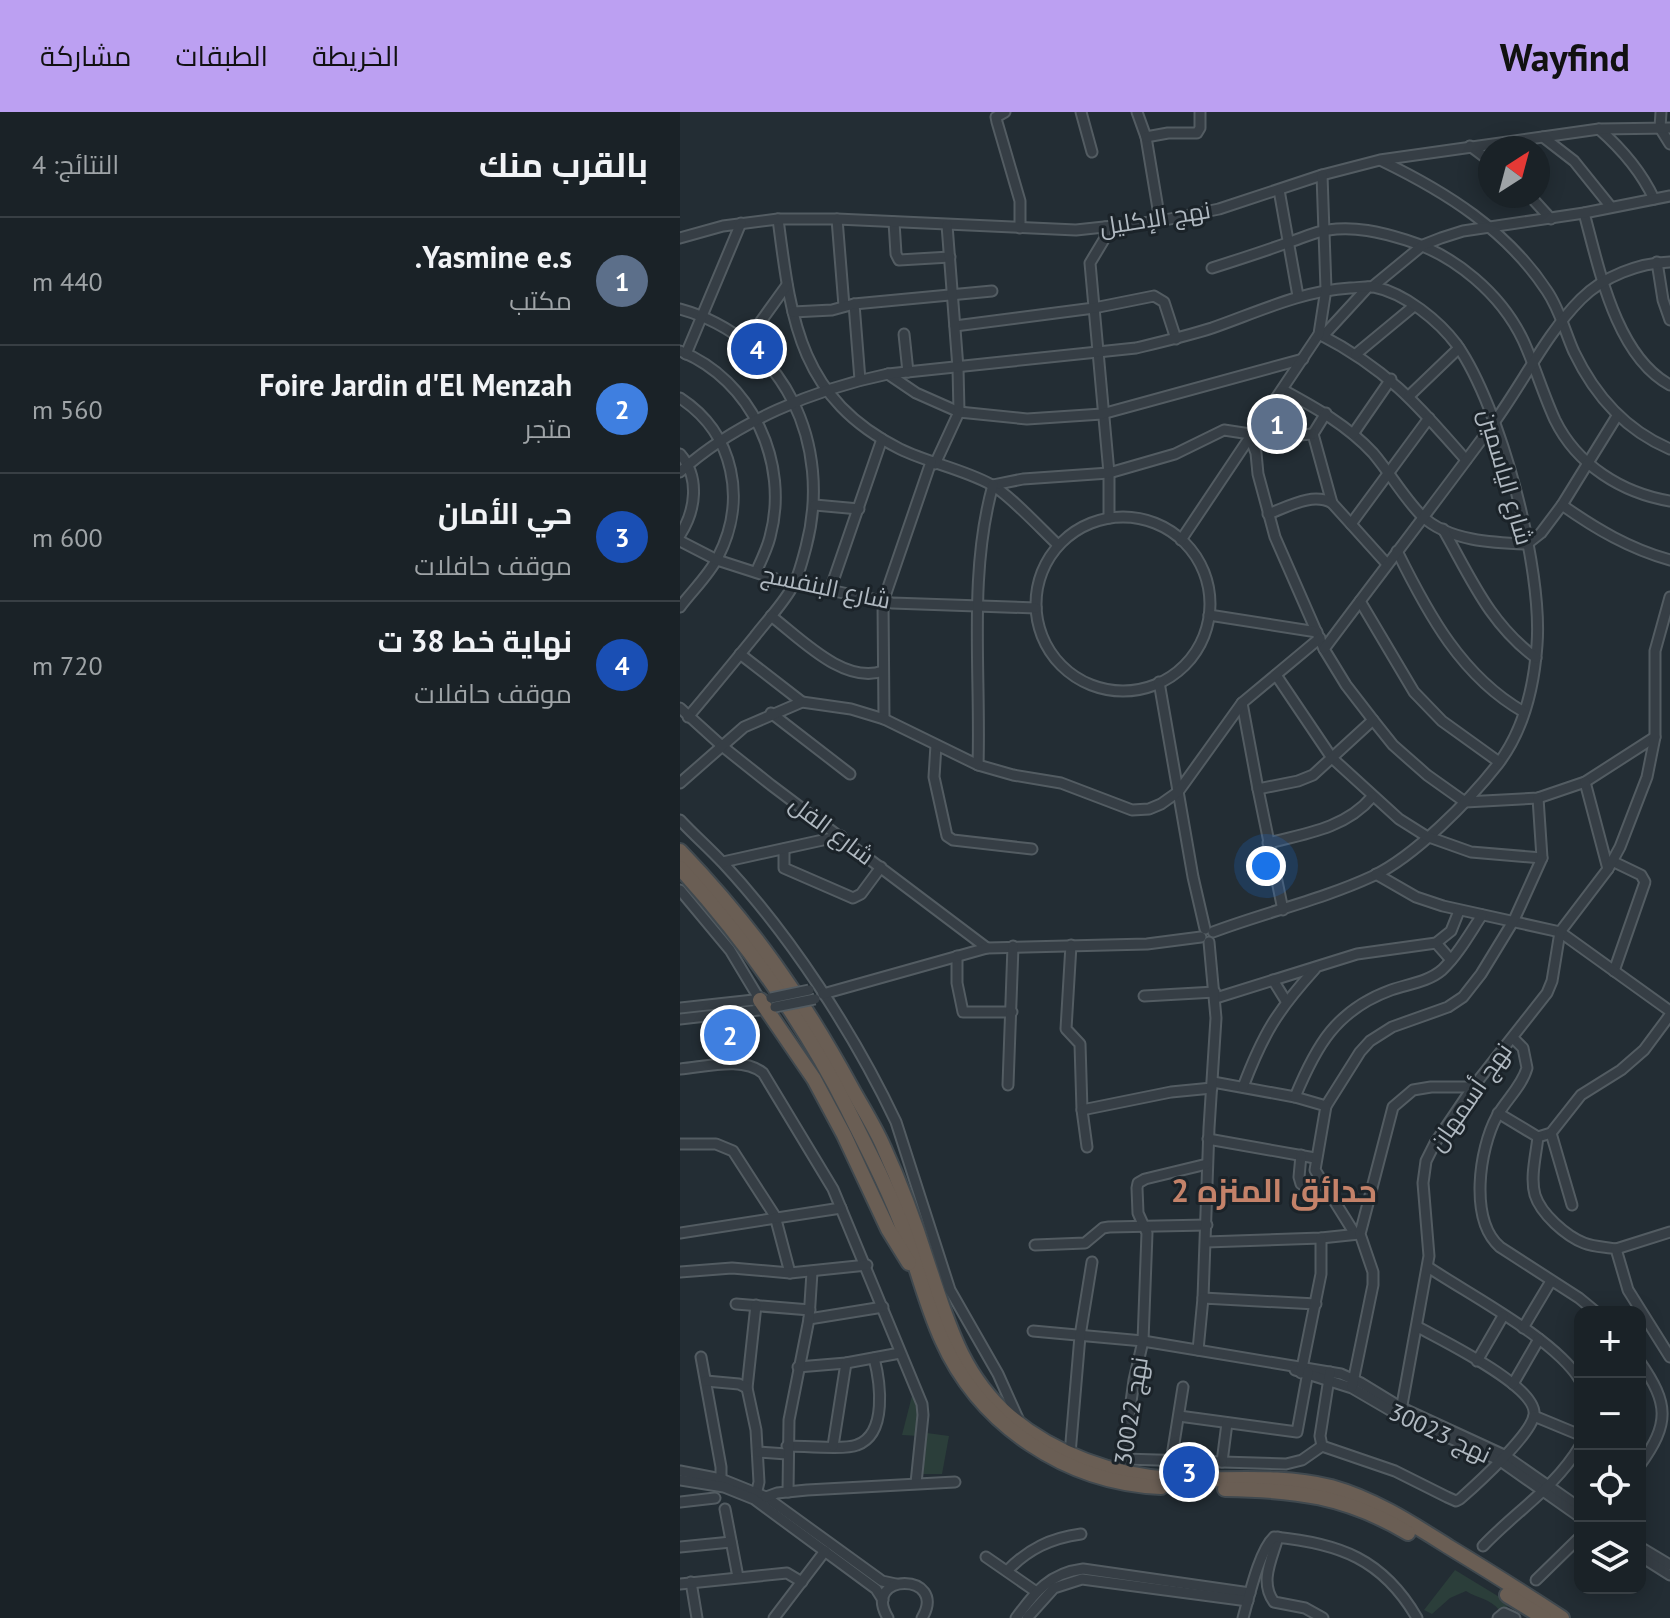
<!DOCTYPE html>
<html lang="ar">
<head>
<meta charset="utf-8">
<style>
	:root { --surface:#1a2227; --page:#272f33; --text:#f1f3f6; --muted:#9fa4a7; --line:#383f44; --accent:#bca0f2 }
	body { margin:0; font-family:"PT Sans",Cairo,sans-serif; background:var(--page); color:var(--text); direction:rtl }
	.controls { position:absolute; right:24px; bottom:24px; display:grid; overflow:hidden; border-radius:16px; box-shadow:0 4px 20px #0003 }
	.controls button { width:72px; height:72px; display:grid; place-items:center; padding:0; border:0; border-bottom:2px solid var(--line); background:var(--surface); color:var(--text); font:40px sans-serif }
	.compass { position:absolute; left:798px; top:24px; width:72px; height:72px; border-radius:50%; background:var(--surface); box-shadow:0 4px 20px #0003; rotate:36deg }
	.you { position:absolute; left:586px; top:754px; width:28px; height:28px; margin:-20px; border:6px solid #fff; border-radius:50%; background:#1a73e8; box-shadow:0 0 0 12px #1a73e833 }
	.badge { display:grid; place-items:center; width:52px; height:52px; border-radius:50%; background:var(--accent); color:#fff; font-size:26px; font-weight:700 }
	.pin { position:absolute; translate:-50% -50%; border:4px solid #fff; box-shadow:0 2px 8px #0006 }
	.list { margin:0; padding:0; list-style:none }
	h2 { display:flex; justify-content:space-between; align-items:center; height:104px; margin:0; padding:0 32px; font-size:34px }
	h2 small { font-size:26px; font-weight:400; color:var(--muted) }
	.list li { display:grid; grid-template-columns:52px 1fr auto; gap:24px; align-items:center; box-sizing:border-box; height:128px; padding:0 32px; border-top:2px solid var(--line) }
	.list b { display:block; font-size:30px; white-space:nowrap }
	.list p { margin:0; font-size:26px; white-space:nowrap; color:var(--muted) }
	.list em { font-size:26px; font-style:normal; color:var(--muted) }
	.icon { flex:none; width:44px; height:44px; fill:none; stroke:currentColor; stroke-width:2; stroke-linecap:round; stroke-linejoin:round }
	.map { position:relative; flex:none; width:990px; height:1506px; overflow:hidden; direction:ltr }
	header { display:flex; align-items:center; gap:48px; box-sizing:border-box; height:112px; padding:0 40px; background:var(--accent); color:#111 }
	header strong { font-size:38px }
	nav { display:flex; gap:44px; margin-inline-start:auto; font-size:28px }
	main { display:flex }
	aside { flex:1; background:var(--surface) }
	.map>svg:first-child { display:block }
	.green { fill:#2b3e3a }
	.lines { fill:none; stroke-linecap:round; stroke-linejoin:round }
	.minor-casing { stroke:#535c62; stroke-width:13 }
	.highway-casing { stroke:#40494f; stroke-width:18 }
	.minor { stroke:#363e45; stroke-width:9 }
	.highway { stroke:#6a5e54; stroke-width:14 }
	.minor-bridge-casing { stroke:#535c62; stroke-width:13; stroke-linecap:butt }
	.minor-bridge { stroke:#363e45; stroke-width:9 }
	.labels { text-anchor:middle; dominant-baseline:central; stroke-width:6; stroke-linejoin:round; paint-order:stroke }
	.street-label { font-size:24px; fill:#b0b9c1; stroke:#1b2329 }
	.district-label { font-size:32px; font-weight:bold; fill:#c48269; stroke:#1b2329 }
</style>
</head>
<body>
<header>
<strong>Wayfind</strong>
<nav><a>الخريطة</a><a>الطبقات</a><a>مشاركة</a></nav>
</header>
<main>
<div class="map">
<svg width="990" height="1506" viewBox="0 0 990 1506">
	<rect width="100%" height="100%" fill="#232d34"/>
	<g class="green">
		<path d="M233,1280L242,1294L239,1324L222,1323Z"/>
		<path d="M247,1321L269,1324L262,1362H243Z"/>
		<path d="M775,1458L854,1506H849L831,1493L819,1498C811,1487 797,1486 786,1479L770,1486L752,1502L744,1498Z"/>
	</g>
	<g class="lines">
		<g class="minor-casing">
			<g id="minor">
				<path d="M325,0L316,5L317,10L340,89V116"/>
				<path d="M401,0L412,40"/>
				<path d="M457,0L466,25L480,109"/>
				<path d="M981,0L980,16L990,32"/>
				<path d="M919,17C943,38 961,59 974,87"/>
				<path d="M466,25L488,21H517L520,16V0"/>
				<path d="M863,25L894,49L931,95"/>
				<path d="M790,34L810,49"/>
				<path d="M702,49C766,80 827,118 867,179C880,198 885,220 894,240C915,284 945,318 990,337"/>
				<path d="M599,78L618,184"/>
				<path d="M850,84L871,107"/>
				<path d="M904,101C919,156 936,244 990,273"/>
				<path d="M98,107C111,208 119,286 220,337C249,351 282,357 310,372C328,381 362,418 378,433"/>
				<path d="M157,107L164,194"/>
				<path d="M214,110L216,142L219,148L270,145"/>
				<path d="M425,115V126L410,151L429,361V406"/>
				<path d="M0,126L43,114L98,107H157L396,118L480,109L539,97L642,63L700,48L919,17L990,16"/>
				<path d="M977,150L983,188L990,208"/>
				<path d="M532,156C557,148 582,140 607,131C620,127 634,120 648,118C675,114 700,120 726,128C775,143 821,182 843,228C855,254 863,282 875,308C897,353 942,381 990,389"/>
				<path d="M692,175L743,133L761,126L783,119L904,101L990,84"/>
				<path d="M174,192L180,268"/>
				<path d="M0,197C105,226 153,333 126,435C123,446 120,459 115,470C106,489 88,507 75,524C53,551 31,578 8,605"/>
				<path d="M113,200L152,198L174,192L312,179"/>
				<path d="M275,214L414,196L474,184L484,190L496,227"/>
				<path d="M224,222L228,260"/>
				<path d="M639,222C707,257 737,292 786,348"/>
				<path d="M643,224L688,175"/>
				<path d="M66,230L107,173"/>
				<path d="M0,239C72,268 110,351 90,425C87,437 81,449 76,460"/>
				<path d="M6,242L61,111"/>
				<path d="M676,242L734,194"/>
				<path d="M208,262L236,281L279,300L347,307L422,302L623,247"/>
				<path d="M603,278C636,296 667,313 693,341C710,361 724,386 742,404C768,429 814,431 847,432L861,421L882,393L937,304"/>
				<path d="M729,284L779,236"/>
				<path d="M0,286C55,322 67,389 38,445C29,463 12,479 0,495"/>
				<path d="M646,301L633,322L652,391"/>
				<path d="M673,322L711,267"/>
				<path d="M569,323L576,341L578,362L595,425L644,537L666,573L693,608L713,633L747,663L785,690L858,686L905,670L975,625"/>
				<path d="M0,342C20,365 16,398 0,423"/>
				<path d="M255,352L279,300L278,256L267,113"/>
				<path d="M0,360C55,310 135,277 208,262L456,236C481,230 507,224 532,216C578,200 621,179 670,176C678,176 687,174 694,175C725,181 759,209 777,233C821,296 863,457 857,533C854,575 844,618 818,652C789,689 735,744 693,764C641,788 586,800 533,820"/>
				<path d="M313,373L343,367L429,361L495,342L544,318L590,325L633,322"/>
				<path d="M135,393L179,397"/>
				<path d="M882,393C916,417 950,437 990,448"/>
				<path d="M588,402C608,395 632,380 652,391L707,452"/>
				<circle cx="443" cy="492" r="87"/>
				<path d="M671,412L749,306"/>
				<path d="M763,417C791,466 809,511 856,546"/>
				<path d="M501,428L639,222L646,177L642,63"/>
				<path d="M0,429L37,448L96,467L212,491L356,496"/>
				<path d="M717,439C748,502 782,565 844,600"/>
				<path d="M150,478L202,327"/>
				<path d="M680,489L734,580L762,609L819,650"/>
				<path d="M529,503L637,520"/>
				<path d="M91,504C120,526 164,573 203,559"/>
				<path d="M644,537C700,462 758,387 813,312C843,271 866,222 901,187C924,164 959,151 990,150"/>
				<path d="M60,542L122,590"/>
				<path d="M596,563L652,646L719,707L746,724L791,740L862,746"/>
				<path d="M479,570L513,765L525,817"/>
				<path d="M562,591L578,677L618,669L633,663L693,608"/>
				<path d="M0,596L42,634L91,673L307,836"/>
				<path d="M91,601L170,662"/>
				<path d="M204,607L203,490L251,350"/>
				<path d="M256,633L254,665L267,724L273,728L352,737"/>
				<path d="M298,653L333,663L381,671L452,698L469,697L481,692L498,680L562,591L640,526"/>
				<path d="M905,670L928,757"/>
				<path d="M0,671L64,615L122,590L171,597L204,607L298,653C301,561 288,462 313,373"/>
				<path d="M578,677L603,798"/>
				<path d="M0,708C14,723 29,736 43,751C110,823 174,921 216,1010L270,1178L318,1262L340,1311"/>
				<path d="M588,731C625,722 666,716 692,685"/>
				<path d="M104,737V756L173,786L181,782L201,755"/>
				<path d="M932,749L961,763L965,770L934,859"/>
				<path d="M43,750L161,724"/>
				<path d="M696,762L736,785L763,794L880,820L990,899"/>
				<path d="M0,778L50,838L80,888"/>
				<path d="M756,831L771,848"/>
				<path d="M391,833L386,917L400,932L402,998L407,1035"/>
				<path d="M277,844V871L283,900H332"/>
				<path d="M593,868L606,889"/>
				<path d="M143,882L307,836L467,832L521,825"/>
				<path d="M464,884L535,880"/>
				<path d="M536,886L677,842L756,831L771,819L779,799"/>
				<path d="M0,896L83,887"/>
				<path d="M990,903L964,938L941,958L901,983L871,1021L858,1025C856,1043 850,1066 855,1083C861,1102 886,1124 904,1131C914,1135 926,1135 936,1137L948,1178L990,1245"/>
				<path d="M0,907L88,897"/>
				<path d="M833,926L843,936L847,956C842,974 826,988 817,1004C799,1037 789,1108 820,1135L899,1186L916,1200"/>
				<path d="M0,957C25,955 63,944 83,961L153,1077L242,1292L243,1303L236,1371"/>
				<path d="M533,970L615,985"/>
				<path d="M328,973L333,834"/>
				<path d="M563,975C583,922 597,899 635,857"/>
				<path d="M646,994L680,940L690,929L712,915L768,895L783,885L801,862L834,808L862,746L858,686"/>
				<path d="M402,998L491,980L532,976"/>
				<path d="M818,1001L858,1025"/>
				<path d="M871,1021L892,1093"/>
				<path d="M528,1027L635,1046"/>
				<path d="M0,1032H36L53,1039L95,1104L110,1161"/>
				<path d="M621,1043L619,1065L621,1072L629,1075L642,1072"/>
				<path d="M0,1121L161,1096"/>
				<path d="M675,1122L635,1058L646,994L615,985C636,934 656,898 711,878C728,872 748,870 762,858C778,843 790,821 802,803"/>
				<path d="M526,1130L641,1126L679,1122"/>
				<path d="M355,1133L405,1131L423,1116L429,1115L527,1113"/>
				<path d="M936,1137L990,1120"/>
				<path d="M748,1155C790,1183 875,1227 900,1268"/>
				<path d="M0,1160L52,1156L110,1161L187,1153"/>
				<path d="M523,1186L529,1016L536,906L529,830"/>
				<path d="M56,1192L130,1198"/>
				<path d="M76,1193L67,1276L76,1318L79,1370L76,1383"/>
				<path d="M129,1207L203,1195"/>
				<path d="M843,1216L871,1169"/>
				<path d="M353,1219L463,1229L661,1262L681,1271L722,1296L824,1343L900,1396"/>
				<path d="M518,1238L523,1186L636,1192"/>
				<path d="M21,1245L41,1355V1367"/>
				<path d="M797,1249L823,1204"/>
				<path d="M960,1250C989,1292 990,1311 960,1353"/>
				<path d="M118,1255L166,1251L220,1241"/>
				<path d="M615,1258L672,1276L720,1304L819,1348L900,1405"/>
				<path d="M650,1260L640,1324L642,1334L715,1359L767,1385L776,1389L780,1387C797,1372 851,1323 854,1303C858,1274 761,1228 738,1215"/>
				<path d="M621,1261L641,1162V1126"/>
				<path d="M26,1269L59,1272L67,1276"/>
				<path d="M833,1272L859,1227"/>
				<path d="M672,1275L693,1173V1160L680,1122L713,995L733,978L751,975H793"/>
				<path d="M499,1304L617,1320L628,1260"/>
				<path d="M720,1304L749,1144L743,1071L746,1049L755,1031L793,975L867,881L872,869L880,820L928,757L940,735L967,665L975,625V539L990,485"/>
				<path d="M854,1304L900,1323"/>
				<path d="M107,1334C123,1334 165,1338 177,1333C208,1322 200,1269 194,1246"/>
				<path d="M153,1334L166,1251"/>
				<path d="M78,1340L107,1342"/>
				<path d="M390,1342L400,1224L412,1150"/>
				<path d="M444,1347L606,1352L622,1348L642,1334"/>
				<path d="M491,1350L503,1275"/>
				<path d="M542,1350L547,1311"/>
				<path d="M0,1359L41,1367L86,1385L202,1469L216,1472"/>
				<path d="M441,1363L454,1268L463,1229L467,1121L458,1101L457,1076L458,1071L465,1067L527,1052"/>
				<path d="M0,1368L44,1375L74,1387L196,1477L203,1488"/>
				<path d="M108,1380L109,1308L129,1207L132,1160"/>
				<path d="M86,1385L97,1381L127,1378L275,1370"/>
				<path d="M0,1390L35,1386"/>
				<path d="M45,1397L58,1465"/>
				<path d="M598,1425C592,1447 579,1470 594,1490L625,1496L643,1506"/>
				<path d="M803,1434C835,1400 875,1376 900,1334"/>
				<path d="M0,1435L51,1430"/>
				<path d="M960,1435L990,1453"/>
				<path d="M960,1444L990,1463"/>
				<path d="M306,1445L355,1479"/>
				<path d="M327,1459C348,1437 371,1426 401,1422"/>
				<path d="M856,1468L900,1425"/>
				<path d="M11,1470L17,1506"/>
				<path d="M0,1472L107,1461L122,1470"/>
				<path d="M94,1506L145,1439"/>
				<path d="M208,1506C180,1460 269,1460 242,1506"/>
				<path d="M336,1506C355,1480 370,1461 403,1457L570,1481"/>
				<path d="M347,1506L374,1476L402,1467L568,1489"/>
				<path d="M563,1506C569,1485 579,1439 594,1425C659,1431 703,1447 737,1506"/>
				<path d="M818,1506L824,1501L835,1506"/>
			</g>
		</g>
		<g class="highway-casing">
			<g id="highway">
				<path d="M0,739C71,813 122,885 171,975C182,995 195,1015 204,1036C221,1073 235,1111 247,1149C267,1208 280,1261 329,1304C374,1342 434,1364 492,1367C545,1369 599,1362 651,1375C694,1387 731,1411 769,1435C807,1458 845,1482 882,1506"/>
				<path d="M0,756C67,830 123,909 168,998C188,1038 209,1078 224,1119C237,1155 246,1193 262,1228C300,1313 386,1371 481,1375"/>
				<path d="M80,888L134,967L164,1023L208,1117L229,1151"/>
				<path d="M545,1377C615,1378 666,1384 728,1421"/>
				<path d="M827,1483L864,1506"/>
			</g>
		</g>
		<use href="#minor" class="minor"/>
		<use href="#highway" class="highway"/>
		<g class="minor-bridge-casing">
			<g id="minor-bridge">
				<path d="M91,886L129,878"/>
				<path d="M95,895L135,887"/>
			</g>
		</g>
		<use href="#minor-bridge" class="minor-bridge"/>
	</g>
	<g class="labels">
		<g class="street-label">
			<text transform="translate(475 106) rotate(-9)">نهج الإكليل</text>
			<text transform="translate(826 365) rotate(74)">شارع الياسمين</text>
			<text transform="translate(146 475) rotate(12)">شارع البنفسج</text>
			<text transform="translate(152 718) rotate(37)">شارع الفل</text>
			<text transform="translate(790 985) rotate(-55)">نهج أسمهان</text>
			<text transform="translate(451 1299) rotate(-81)">نهج 30022</text>
			<text transform="translate(760 1321) rotate(25)">نهج 30023</text>
		</g>
		<g class="district-label">
			<text x="594" y="1078">حدائق المنزه 2</text>
		</g>
	</g>
</svg>
<div class="controls">
<button>+</button>
<button>−</button>
<button><svg class="icon" aria-label="locate" viewBox="0 0 24 24"><circle cx="12" cy="12" r="6"/><path d="M12 2v4M12 18v4M2 12h4M18 12h4"/></svg></button>
<button><svg class="icon" aria-label="layers" viewBox="0 0 24 24"><path d="M12 4l9 5-9 5-9-5zM3 14l9 5 9-5"/></svg></button>
</div>
<svg class="compass" viewBox="-18 -18 36 36"><path d="M0-13l5 13h-10z" fill="#e53935"/><path d="M0 13l5-13h-10z" fill="#9fa4a7"/></svg>
<div class="you"></div>
<div class="pin badge" style="left:597px;top:312px;background:#5c6f8a">1</div>
<div class="pin badge" style="left:50px;top:923px;background:#3f7fe0">2</div>
<div class="pin badge" style="left:509px;top:1360px;background:#1a4fb4">3</div>
<div class="pin badge" style="left:77px;top:237px;background:#1a4fb4">4</div>
</div>
<aside>
<h2>بالقرب منك<small>النتائج: 4</small></h2>
<ul class="list">
<li><span class="badge" style="background:#5c6f8a">1</span><div><b>Yasmine e.s.</b><p>مكتب</p></div><em>440 m</em></li>
<li><span class="badge" style="background:#3f7fe0">2</span><div><b>Foire Jardin d'El Menzah</b><p>متجر</p></div><em>560 m</em></li>
<li><span class="badge" style="background:#1a4fb4">3</span><div><b>حي الأمان</b><p>موقف حافلات</p></div><em>600 m</em></li>
<li><span class="badge" style="background:#1a4fb4">4</span><div><b>نهاية خط 38 ت</b><p>موقف حافلات</p></div><em>720 m</em></li>
</ul>
</aside>
</main>
</body>
</html>
